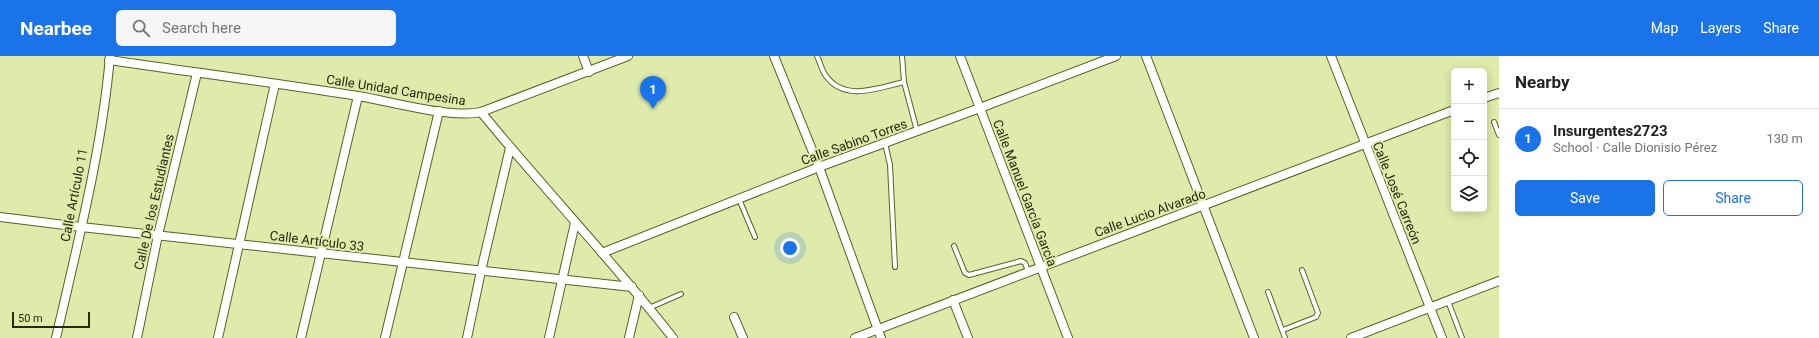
<!DOCTYPE html>
<html lang="en">
<head>
<meta charset="utf-8">
<style>
	:root { --surface:#fff; --page:#f6f6f6; --text:#222; --muted:#767676; --line:#e0e0e0; --accent:#1a73e8 }
	body { margin:0; font-family:Roboto,sans-serif; background:var(--page); color:var(--text) }
	.controls { position:absolute; right:12px; top:12px; display:grid; overflow:hidden; border-radius:6px; box-shadow:0 2px 10px #0003 }
	.controls button { width:36px; height:36px; display:grid; place-items:center; padding:0; border:0; border-bottom:1px solid var(--line); background:var(--surface); color:var(--text); font:20px sans-serif }
	.scale { position:absolute; left:12px; bottom:10px; width:78px; box-sizing:border-box; padding-left:4px; border:2px solid #262a11; border-top:0; font-size:11px; line-height:14px; white-space:nowrap; color:#262a11; -webkit-text-stroke:3px #deebaa; paint-order:stroke }
	.you { position:absolute; left:790px; top:192px; width:14px; height:14px; margin:-10px; border:3px solid #fff; border-radius:50%; background:#1a73e8; box-shadow:0 0 0 6px #1a73e833 }
	.badge { display:grid; place-items:center; width:26px; height:26px; border-radius:50%; background:var(--accent); color:#fff; font-size:13px; font-weight:700 }
	.pin { position:absolute; translate:-50% -33px; filter:drop-shadow(0 1px 2px #0008) }
	.pin::after { content:''; position:absolute; top:21px; width:14px; height:12px; background:inherit; clip-path:polygon(0 0,100% 0,50% 100%) }
	.list { margin:0; padding:0; list-style:none }
	h2 { display:flex; justify-content:space-between; align-items:center; height:52px; margin:0; padding:0 16px; font-size:17px }
	h2 small { font-size:13px; font-weight:400; color:var(--muted) }
	.list li { display:grid; grid-template-columns:26px 1fr auto; gap:12px; align-items:center; box-sizing:border-box; height:60px; padding:0 16px; border-top:1px solid var(--line) }
	.list b { display:block; font-size:15px; white-space:nowrap }
	.list p { margin:0; font-size:13px; white-space:nowrap; color:var(--muted) }
	.list em { font-size:13px; font-style:normal; color:var(--muted) }
	.actions { display:flex; gap:8px; padding:12px 16px }
	.actions a { flex:1; padding:9px 0; border:1px solid var(--accent); border-radius:6px; text-align:center; font-size:14px; color:var(--accent) }
	.actions .main { background:var(--accent); color:#fff }
	.icon { flex:none; width:22px; height:22px; fill:none; stroke:currentColor; stroke-width:2; stroke-linecap:round; stroke-linejoin:round }
	.map { position:relative; flex:none; width:1499px; height:282px; overflow:hidden }
	header { display:flex; align-items:center; gap:24px; box-sizing:border-box; height:56px; padding:0 20px; background:var(--accent); color:#fff }
	header strong { font-size:19px }
	nav { display:flex; gap:22px; margin-inline-start:auto; font-size:14px }
	.search { width:280px; height:36px; background:var(--page); display:flex; align-items:center; gap:10px; box-sizing:border-box; padding:0 14px; border-radius:6px; color:var(--muted); font-size:15px }
	main { display:flex }
	aside { flex:1; background:var(--surface) }
	.map>svg:first-child { display:block }
	.lines { fill:none; stroke-linecap:round; stroke-linejoin:round }
	.lane-casing { stroke:#586225; stroke-width:6 }
	.street-casing { stroke:#586225; stroke-width:10 }
	.lane { stroke:#fff; stroke-width:4 }
	.street { stroke:#fff; stroke-width:8 }
	.labels { text-anchor:middle; dominant-baseline:central; stroke-width:4; stroke-linejoin:round; paint-order:stroke }
	.street-label { font-size:13px; fill:#262a11; stroke:#deebaa }
</style>
</head>
<body>
<header>
<strong>Nearbee</strong>
<div class="search"><svg class="icon" aria-label="search" viewBox="0 0 24 24"><circle cx="10" cy="10" r="6"/><path d="M15 15l6 6"/></svg>Search here</div>
<nav><a>Map</a><a>Layers</a><a>Share</a></nav>
</header>
<main>
<div class="map">
<svg width="1499" height="282" viewBox="0 0 1499 282">
	<rect width="100%" height="100%" fill="#deebaa"/>
	<g class="lines">
		<g class="lane-casing">
			<g id="lane">
				<path d="M817,0C820,6 822,15 826,20C845,46 878,32 904,26L917,75"/>
				<path d="M902,0L904,26"/>
				<path d="M1494,66L1499,79"/>
				<path d="M885,87L890,109L895,211"/>
				<path d="M739,143L755,181"/>
				<path d="M954,190L965,217L969,219L1021,205L1025,207L1028,215"/>
				<path d="M1268,236L1285,282"/>
				<path d="M1448,245L1462,282"/>
				<path d="M649,252L681,238"/>
				<path d="M1283,274L1316,261L1318,257L1302,214"/>
			</g>
		</g>
		<g class="street-casing">
			<g id="street">
				<path d="M583,0L589,16"/>
				<path d="M774,0L819,111L881,282"/>
				<path d="M960,0L1068,282"/>
				<path d="M1146,0L1254,282"/>
				<path d="M1331,0L1442,282"/>
				<path d="M109,4C192,16 276,27 358,40C389,45 452,63 481,56L628,0"/>
				<path d="M1484,42L1499,37"/>
				<path d="M481,56C543,132 612,204 673,282"/>
				<path d="M0,161L81,171L632,231"/>
				<path d="M602,197L819,111L980,52L1116,0"/>
				<path d="M953,244L968,282"/>
				<path d="M734,261L743,282"/>
				<path d="M56,282C77,190 102,94 110,0"/>
				<path d="M137,282L158,179L197,17"/>
				<path d="M218,282L275,28"/>
				<path d="M301,282L358,40"/>
				<path d="M385,282L439,55"/>
				<path d="M467,282L481,215L510,92"/>
				<path d="M549,282L575,167"/>
				<path d="M629,282L639,239"/>
				<path d="M855,282C1054,205 1255,131 1454,54"/>
				<path d="M1351,282L1499,225"/>
			</g>
		</g>
		<use href="#lane" class="lane"/>
		<use href="#street" class="street"/>
	</g>
	<g class="labels">
		<g class="street-label">
			<text transform="translate(396 34) rotate(9)">Calle Unidad Campesina</text>
			<text transform="translate(854 86) rotate(-20)">Calle Sabino Torres</text>
			<text transform="translate(1025 137) rotate(69)">Calle Manuel García García</text>
			<text transform="translate(1397 137) rotate(68)">Calle José Carreón</text>
			<text transform="translate(74 139) rotate(-79)">Calle Artículo 11</text>
			<text transform="translate(154 146) rotate(-77)">Calle De los Estudiantes</text>
			<text transform="translate(1150 157) rotate(-20)">Calle Lucio Alvarado</text>
			<text transform="translate(317 185) rotate(7)">Calle Artículo 33</text>
		</g>
	</g>
</svg>
<div class="controls">
<button>+</button>
<button>−</button>
<button><svg class="icon" aria-label="locate" viewBox="0 0 24 24"><circle cx="12" cy="12" r="6"/><path d="M12 2v4M12 18v4M2 12h4M18 12h4"/></svg></button>
<button><svg class="icon" aria-label="layers" viewBox="0 0 24 24"><path d="M12 4l9 5-9 5-9-5zM3 14l9 5 9-5"/></svg></button>
</div>
<div class="scale">50 m</div>
<div class="you"></div>
<div class="pin badge" style="left:653px;top:53px">1</div>
</div>
<aside>
<h2>Nearby<small></small></h2>
<ul class="list">
<li><span class="badge">1</span><div><b>Insurgentes2723</b><p>School · Calle Dionisio Pérez</p></div><em>130 m</em></li>
</ul>
<div class="actions"><a class="main">Save</a><a>Share</a></div>
</aside>
</main>
</body>
</html>
